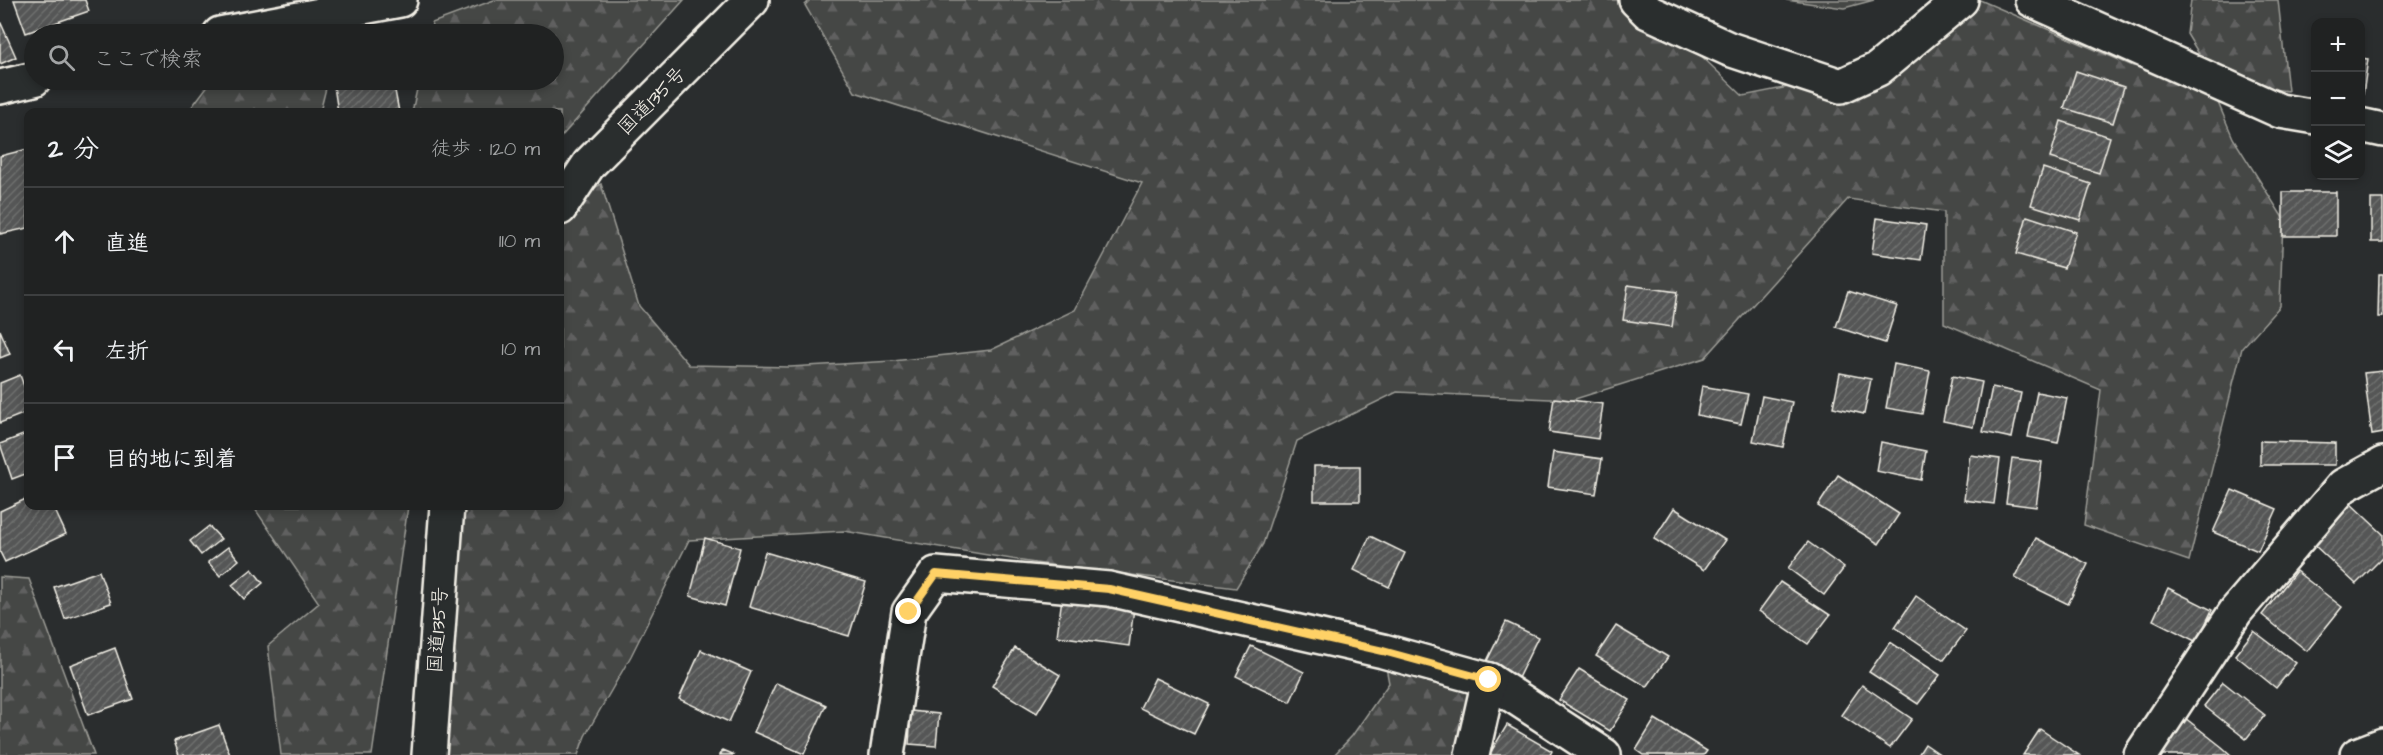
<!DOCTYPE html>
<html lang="ja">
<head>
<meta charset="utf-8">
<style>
	:root { --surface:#202222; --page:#282a2a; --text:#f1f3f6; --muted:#a2a4a5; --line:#3d3f40 }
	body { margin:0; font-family:"Architects Daughter","Klee One",sans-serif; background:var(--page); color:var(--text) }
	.controls { position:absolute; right:18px; top:18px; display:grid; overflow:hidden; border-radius:12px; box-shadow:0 3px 9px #0003 }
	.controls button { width:54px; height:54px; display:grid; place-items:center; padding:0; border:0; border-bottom:2px solid var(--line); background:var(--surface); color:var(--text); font:30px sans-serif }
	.stop { position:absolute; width:18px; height:18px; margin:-14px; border:4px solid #ffd166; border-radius:50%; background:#fff }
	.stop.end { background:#ffd166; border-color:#fff; box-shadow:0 2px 6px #0008 }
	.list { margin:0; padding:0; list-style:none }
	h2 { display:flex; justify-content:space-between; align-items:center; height:78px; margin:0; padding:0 24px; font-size:26px }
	h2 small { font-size:20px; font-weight:400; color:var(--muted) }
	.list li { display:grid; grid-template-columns:39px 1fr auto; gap:18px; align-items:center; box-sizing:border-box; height:108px; padding:0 24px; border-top:2px solid var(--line) }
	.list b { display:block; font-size:22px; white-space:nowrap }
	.list em { font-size:20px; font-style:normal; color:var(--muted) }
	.icon { flex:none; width:33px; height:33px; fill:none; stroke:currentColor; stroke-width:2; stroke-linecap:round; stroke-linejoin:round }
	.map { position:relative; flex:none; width:2383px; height:755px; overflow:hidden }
	.search { position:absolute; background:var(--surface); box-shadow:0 3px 9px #0003; left:24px; top:24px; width:540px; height:66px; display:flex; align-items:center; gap:15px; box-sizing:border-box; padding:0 21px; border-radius:33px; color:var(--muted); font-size:22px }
	.panel { position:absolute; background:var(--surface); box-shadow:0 3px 9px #0003; left:24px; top:108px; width:540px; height:402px; border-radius:12px }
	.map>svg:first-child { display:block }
	.forest { fill:url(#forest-firs); stroke:#9c9c96; stroke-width:1.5 }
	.building { fill:url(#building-hatch); stroke:#f4f1e8; stroke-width:1.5 }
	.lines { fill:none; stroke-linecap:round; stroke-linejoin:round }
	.minor-casing { stroke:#f4f1e8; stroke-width:38 }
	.trunk-casing { stroke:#f4f1e8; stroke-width:38 }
	.minor { stroke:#2a2d2e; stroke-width:33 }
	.trunk { stroke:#2a2d2e; stroke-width:33 }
	.route { stroke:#ffd166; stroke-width:8 }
	.labels { text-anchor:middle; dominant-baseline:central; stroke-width:4.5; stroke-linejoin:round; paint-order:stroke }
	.street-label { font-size:20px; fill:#f4f1e8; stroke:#2a2d2e }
</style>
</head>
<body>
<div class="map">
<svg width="2383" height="755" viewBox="0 0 2383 755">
	<defs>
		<pattern id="forest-firs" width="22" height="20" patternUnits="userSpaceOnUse" patternTransform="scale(1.5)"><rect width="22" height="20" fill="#444645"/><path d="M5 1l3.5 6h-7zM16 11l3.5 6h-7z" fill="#606160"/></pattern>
		<pattern id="building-hatch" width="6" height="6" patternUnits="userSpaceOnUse" patternTransform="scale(1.5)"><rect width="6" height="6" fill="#555756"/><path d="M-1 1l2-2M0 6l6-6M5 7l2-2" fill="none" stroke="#6e706e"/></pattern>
	</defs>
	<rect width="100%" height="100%" fill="#2a2d2e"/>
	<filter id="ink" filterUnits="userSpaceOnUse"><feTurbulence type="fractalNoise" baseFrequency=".0167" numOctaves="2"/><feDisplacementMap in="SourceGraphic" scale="12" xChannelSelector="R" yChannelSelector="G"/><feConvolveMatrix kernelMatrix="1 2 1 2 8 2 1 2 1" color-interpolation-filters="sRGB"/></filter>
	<g filter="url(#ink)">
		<g class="forest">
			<path d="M494,0H684L560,138V112H412L419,80H554V34H430L432,23Z"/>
			<path d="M810,0H1643L1743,96L1878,69L1961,0H1980L2133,66L2208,79L2233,138L2283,218L2280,306L2242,348L2189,561L2084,525L2101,390L1944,323V212L1848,199L1705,358L1572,400L1397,392L1297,441L1263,544L1236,588L1035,563L844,531L689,540L631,656L585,736L578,755H436L447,506H560V209L601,184L639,306L689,365L790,367L893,361L991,350L1075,310L1142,183L855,92L805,5Z"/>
			<path d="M1786,0H1874L1844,8Z"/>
			<path d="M2191,0H2278L2288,91L2216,82L2187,34Z"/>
			<path d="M212,80H328L320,112H188Z"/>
			<path d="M253,506H408L372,755H281L268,646L319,603Z"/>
			<path d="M0,577L29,579L94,755H0Z"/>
			<path d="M1383,651L1489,680L1464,755H1334L1352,736L1389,683Z"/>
		</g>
		<g class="building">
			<path d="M14,0H85L89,11L26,33Z"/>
			<path d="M0,21L16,57L0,64Z"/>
			<path d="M2360,58L2368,59L2362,102H2360Z"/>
			<path d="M2076,71L2124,87L2113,123L2064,108Z"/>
			<path d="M333,80H393L399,112H338Z"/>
			<path d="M2061,121L2110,137L2099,173L2050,158Z"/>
			<path d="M28,149V228L0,234V156Z"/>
			<path d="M2043,168L2091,184L2080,220L2031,205Z"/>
			<rect x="2283" y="192" width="53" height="44"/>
			<rect x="2371" y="199" width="12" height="43"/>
			<path d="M2027,216L2076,232L2064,268L2016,254Z"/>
			<path d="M1877,218L1926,225L1921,260L1872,253Z"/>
			<path d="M2379,274H2383V317H2378Z"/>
			<path d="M1628,285L1677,292L1672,327L1623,320Z"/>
			<path d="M1848,291L1897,306L1885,343L1836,327Z"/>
			<path d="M0,330L10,354L0,358Z"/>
			<path d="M1894,364L1930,371L1922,414L1886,408Z"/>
			<path d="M2383,371V433L2372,435L2364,373Z"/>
			<path d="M1840,373L1871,379L1864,414L1833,407Z"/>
			<path d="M20,375L28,397V412L0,423V383Z"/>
			<path d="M1952,376L1982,382L1973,427L1943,421Z"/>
			<path d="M1702,386L1748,394L1741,424L1697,415Z"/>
			<path d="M1992,387L2021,393L2012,438L1983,432Z"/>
			<path d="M2037,392L2067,398L2058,443L2028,437Z"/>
			<path d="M1762,396L1792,402L1783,447L1753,441Z"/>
			<path d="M1554,398L1603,404L1598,439L1549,432Z"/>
			<path d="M28,433V473L12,479L0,444Z"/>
			<path d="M2260,441L2335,443V465H2260Z"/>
			<path d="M1881,442L1926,451L1921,480L1876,471Z"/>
			<path d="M1553,452L1602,459L1596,494L1548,487Z"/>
			<path d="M1970,455L2000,459L1994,504L1964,500Z"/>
			<path d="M2012,458L2042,462L2036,507L2006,503Z"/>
			<rect x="1314" y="466" width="46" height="35"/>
			<path d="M1838,475L1899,514L1879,544L1818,506Z"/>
			<path d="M2232,490L2277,509L2258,551L2213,532Z"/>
			<path d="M28,498V506H53L66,534L5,562L0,552V511Z"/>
			<path d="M2350,503L2383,534V557L2356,584L2312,543Z"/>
			<path d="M1674,508L1725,540L1704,570L1654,539Z"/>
			<path d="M209,526L221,539L201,555L190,541Z"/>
			<path d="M1370,536L1405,553L1389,587L1354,570Z"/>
			<path d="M705,538L740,548L725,606L690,596Z"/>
			<path d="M2036,538L2088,564L2068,604L2015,578Z"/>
			<path d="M1808,542L1844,568L1824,595L1788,568Z"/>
			<path d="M228,547L239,560L220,576L208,562Z"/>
			<path d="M765,552L866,582L849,636L749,607Z"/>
			<path d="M252,569L263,583L244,599L232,585Z"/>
			<path d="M99,571L111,603L65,619L54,587Z"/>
			<path d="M2296,571L2342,607L2307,651L2262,615Z"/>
			<path d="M1780,582L1830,615L1808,644L1759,611Z"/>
			<path d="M2168,588L2212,610L2197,642L2153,620Z"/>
			<path d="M1916,596L1966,631L1944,660L1895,627Z"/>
			<path d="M1062,598L1134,608L1129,646L1057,636Z"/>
			<path d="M1506,622L1538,637L1518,678L1486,663Z"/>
			<path d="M1616,626L1668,657L1647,687L1596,656Z"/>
			<path d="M2254,631L2296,663L2276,688L2235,655Z"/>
			<path d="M1890,642L1940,675L1918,704L1869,672Z"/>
			<path d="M1251,646L1304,672L1290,702L1236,676Z"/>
			<path d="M115,648L133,699L88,715L70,665Z"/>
			<path d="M1015,648L1060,675L1037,713L992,686Z"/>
			<path d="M701,650L751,672L729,722L679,699Z"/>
			<path d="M1579,669L1630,700L1610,731L1559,700Z"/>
			<path d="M1155,678L1209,704L1194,734L1140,708Z"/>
			<path d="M2223,682L2265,715L2246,739L2204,706Z"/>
			<path d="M776,683L826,705L804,754L754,732Z"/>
			<path d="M1862,685L1912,719L1890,748L1841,715Z"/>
			<path d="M911,711L939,714L936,746L909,744Z"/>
			<path d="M2180,714L2222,747L2231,755H2154Z"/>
			<path d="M1655,719L1707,751L1704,755H1643L1636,750Z"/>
			<path d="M219,725L230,755H179L174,741Z"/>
			<path d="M1507,725L1552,751L1550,755H1489Z"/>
			<path d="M2040,729L2079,755H2023Z"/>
			<path d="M1925,744L1941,755H1918Z"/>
			<path d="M723,750L735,755H720Z"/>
		</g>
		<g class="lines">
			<g class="minor-casing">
				<g id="minor">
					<path d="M1636,0L1648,12L1729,49L1841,86L1878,69L1961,0"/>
					<path d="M2032,0L2280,111L2316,117"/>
					<path d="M220,34L400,0"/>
					<path d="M0,87L34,79"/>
					<path d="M2360,125L2383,130"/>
					<path d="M887,755L909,612L936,574L1109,589L1383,651L1489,680L1604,755"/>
					<path d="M1472,755L1489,680"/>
					<path d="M2141,755L2236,611L2343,486L2383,464"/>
					<path d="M2357,755L2383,745"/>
				</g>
			</g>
			<g class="trunk-casing">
				<g id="trunk">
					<path d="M560,208L589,164L752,0"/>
					<path d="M429,755L447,506"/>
				</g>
			</g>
			<use href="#minor" class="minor"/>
			<use href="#trunk" class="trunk"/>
		</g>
	</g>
	<g class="lines" filter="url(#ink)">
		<path class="route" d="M909,612L936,574L1109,589L1383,651L1489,680"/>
	</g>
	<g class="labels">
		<g class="street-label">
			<text transform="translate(652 101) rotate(-45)">国道135号</text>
			<text transform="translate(438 630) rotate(-86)">国道135号</text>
		</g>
	</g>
</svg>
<div class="controls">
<button>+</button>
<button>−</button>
<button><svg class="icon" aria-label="layers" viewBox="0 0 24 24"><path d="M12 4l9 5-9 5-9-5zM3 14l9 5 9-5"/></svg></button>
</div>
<div class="stop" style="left:1489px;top:680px"></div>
<div class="stop end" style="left:909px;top:612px"></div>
<div class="search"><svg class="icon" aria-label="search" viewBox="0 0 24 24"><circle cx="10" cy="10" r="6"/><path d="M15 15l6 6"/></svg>ここで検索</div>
<section class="panel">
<h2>2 分<small>徒歩 · 120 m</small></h2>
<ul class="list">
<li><svg class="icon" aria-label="ahead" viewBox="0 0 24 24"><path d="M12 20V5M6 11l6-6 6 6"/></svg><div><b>直進</b></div><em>110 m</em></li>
<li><svg class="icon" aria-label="left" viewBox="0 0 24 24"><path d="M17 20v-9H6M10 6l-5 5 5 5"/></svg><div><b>左折</b></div><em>10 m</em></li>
<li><svg class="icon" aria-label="arrive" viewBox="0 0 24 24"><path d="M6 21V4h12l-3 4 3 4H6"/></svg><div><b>目的地に到着</b></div></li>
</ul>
</section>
</div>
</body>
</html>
